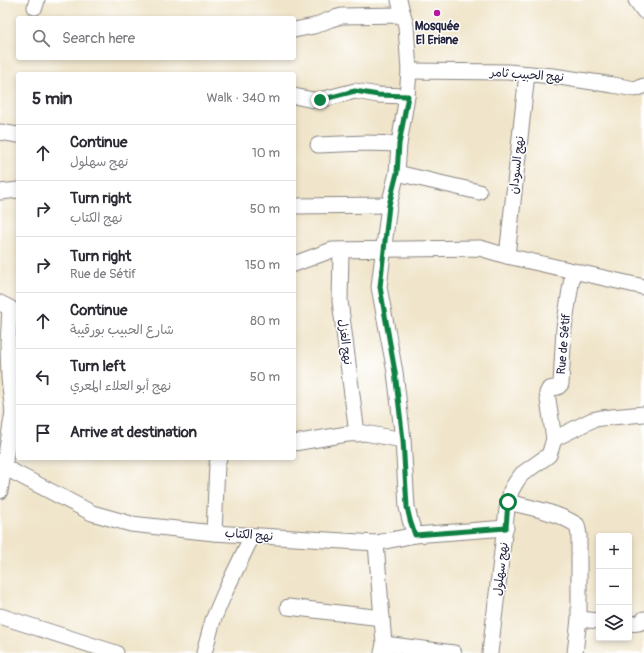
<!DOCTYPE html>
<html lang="en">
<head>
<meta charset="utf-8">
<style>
	:root { --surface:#fff; --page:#f7f7f7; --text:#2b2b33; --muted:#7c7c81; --line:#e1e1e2 }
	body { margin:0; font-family:Pangolin,"Playpen Sans Arabic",sans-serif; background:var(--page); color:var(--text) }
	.controls { position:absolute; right:12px; bottom:12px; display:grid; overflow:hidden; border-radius:4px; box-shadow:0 2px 6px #0003 }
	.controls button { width:36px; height:36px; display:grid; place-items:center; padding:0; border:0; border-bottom:1px solid var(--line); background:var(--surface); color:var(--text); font:20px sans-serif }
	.stop { position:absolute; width:12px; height:12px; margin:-9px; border:3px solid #0b8043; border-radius:50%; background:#fff }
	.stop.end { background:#0b8043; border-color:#fff; box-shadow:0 1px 4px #0008 }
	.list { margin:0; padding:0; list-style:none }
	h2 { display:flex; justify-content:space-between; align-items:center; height:52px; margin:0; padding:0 16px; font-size:17px }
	h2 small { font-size:13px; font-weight:400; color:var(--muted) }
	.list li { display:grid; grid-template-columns:26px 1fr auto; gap:12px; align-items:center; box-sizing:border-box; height:56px; padding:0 16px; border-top:1px solid var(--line) }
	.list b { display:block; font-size:15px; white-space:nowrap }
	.list p { margin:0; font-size:13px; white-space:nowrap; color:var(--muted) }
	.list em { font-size:13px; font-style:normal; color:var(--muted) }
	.icon { flex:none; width:22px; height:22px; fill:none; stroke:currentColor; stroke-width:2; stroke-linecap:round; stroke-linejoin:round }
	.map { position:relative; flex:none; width:644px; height:653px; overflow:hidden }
	.search { position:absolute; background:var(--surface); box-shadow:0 2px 6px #0003; left:16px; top:16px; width:280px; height:44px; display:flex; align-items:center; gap:10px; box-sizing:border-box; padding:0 14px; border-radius:4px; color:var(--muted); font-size:15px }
	.panel { position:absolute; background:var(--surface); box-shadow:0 2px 6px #0003; left:16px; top:72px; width:280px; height:388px; border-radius:4px }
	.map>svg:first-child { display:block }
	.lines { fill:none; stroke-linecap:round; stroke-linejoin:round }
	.street-casing { stroke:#898482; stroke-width:17 }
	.street { stroke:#fff; stroke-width:15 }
	.route { stroke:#0b8043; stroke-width:5 }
	.poi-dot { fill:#b5179e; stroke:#fff; stroke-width:1.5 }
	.labels { text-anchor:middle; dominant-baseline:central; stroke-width:3; stroke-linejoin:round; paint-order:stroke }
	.poi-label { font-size:12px; font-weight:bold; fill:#22223b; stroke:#fff }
	.street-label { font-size:12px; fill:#22223b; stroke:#fff }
</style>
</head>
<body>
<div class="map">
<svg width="644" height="653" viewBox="0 0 644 653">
	<rect width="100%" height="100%" fill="#fff"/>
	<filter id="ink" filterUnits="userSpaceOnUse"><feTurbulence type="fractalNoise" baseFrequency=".025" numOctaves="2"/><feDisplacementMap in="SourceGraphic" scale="8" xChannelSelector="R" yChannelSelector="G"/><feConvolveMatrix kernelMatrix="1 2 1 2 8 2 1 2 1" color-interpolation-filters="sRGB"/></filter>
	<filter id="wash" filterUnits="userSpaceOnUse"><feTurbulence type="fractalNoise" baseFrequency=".012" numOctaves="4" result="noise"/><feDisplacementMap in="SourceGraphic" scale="16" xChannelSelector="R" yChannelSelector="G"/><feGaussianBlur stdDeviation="0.9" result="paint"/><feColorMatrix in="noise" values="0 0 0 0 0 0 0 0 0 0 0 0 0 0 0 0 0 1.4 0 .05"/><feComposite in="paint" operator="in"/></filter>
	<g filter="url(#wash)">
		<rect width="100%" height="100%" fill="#f0e5ca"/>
	</g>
	<g filter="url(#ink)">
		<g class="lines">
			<g class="street-casing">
				<g id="street">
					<path d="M399,0L406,26L409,71L407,96L399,144L397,173L389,205L379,287L395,372L403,440L407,507L410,520L415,535"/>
					<path d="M636,0L644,11"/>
					<path d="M35,7L37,0"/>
					<path d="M294,30L314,26L331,19L342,16L403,15"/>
					<path d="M409,71L508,72L553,76L613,85L635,89L644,86"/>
					<path d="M294,96L313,100H320L355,91L378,95L407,96"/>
					<path d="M0,132L18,135"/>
					<path d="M318,145L366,143L399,144"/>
					<path d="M397,173L479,192"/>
					<path d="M0,192L18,190"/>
					<path d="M294,206L389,205"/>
					<path d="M341,250L340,301L357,434"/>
					<path d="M507,256L527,74"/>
					<path d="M294,264L332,250L480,248L507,256L644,287"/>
					<path d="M0,303L10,308L8,344L9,378L13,412"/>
					<path d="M554,439L592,420L601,418L644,414"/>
					<path d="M294,443L347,434L365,433L403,440"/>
					<path d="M4,467L92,513L131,524L214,533L376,543L415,535L506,528"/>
					<path d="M0,491L13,412L17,404"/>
					<path d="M508,502C531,508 557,512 577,525L579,535V619L575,653"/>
					<path d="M214,533L217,464L219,458"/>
					<path d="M376,543L384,644L382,653"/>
					<path d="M288,607L382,618"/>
					<path d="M0,616L116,653"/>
					<path d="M579,619L599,621"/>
					<path d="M629,623C636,624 640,624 644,619"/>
					<path d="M384,644L454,653"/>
					<path d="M204,653L213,620L225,592L252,536"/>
					<path d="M490,653L507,509L511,491L516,482L522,474L549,455L551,449L554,439L547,393L549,389L558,387L561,384L564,328L573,271"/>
				</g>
			</g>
			<use href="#street" class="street"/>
		</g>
	</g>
	<g class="lines" filter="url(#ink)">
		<path class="route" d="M320,100L355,91L378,95L408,96L399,144L397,173L389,205L380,287L395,372L403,440L407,507L410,520L415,535L506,528L508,502"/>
	</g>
	<circle class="poi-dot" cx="437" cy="13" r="4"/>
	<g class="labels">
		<g class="poi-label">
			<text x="437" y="26">Mosquée<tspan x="437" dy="14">El Eriane</tspan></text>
		</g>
		<g class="street-label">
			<text transform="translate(527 75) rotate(4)">نهج الحبيب ثامر</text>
			<text transform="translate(517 165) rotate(-84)">نهج السودان</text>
			<text transform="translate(345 342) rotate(83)">نهج الغزل</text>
			<text transform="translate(564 344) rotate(-85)">Rue de Sétif</text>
			<text transform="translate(249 535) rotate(4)">نهج الكتاب</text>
			<text transform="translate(501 569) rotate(-83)">نهج سهلول</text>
		</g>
	</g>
</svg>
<div class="controls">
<button>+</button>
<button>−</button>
<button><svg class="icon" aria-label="layers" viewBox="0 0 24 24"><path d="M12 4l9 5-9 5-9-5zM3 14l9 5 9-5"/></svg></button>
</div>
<div class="stop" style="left:508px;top:502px"></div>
<div class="stop end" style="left:320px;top:100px"></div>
<div class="search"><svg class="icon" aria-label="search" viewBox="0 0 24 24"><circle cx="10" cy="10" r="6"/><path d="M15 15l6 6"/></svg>Search here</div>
<section class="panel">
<h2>5 min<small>Walk · 340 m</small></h2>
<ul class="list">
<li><svg class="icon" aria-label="ahead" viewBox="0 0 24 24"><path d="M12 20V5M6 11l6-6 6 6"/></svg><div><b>Continue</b><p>نهج سهلول</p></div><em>10 m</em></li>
<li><svg class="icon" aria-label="right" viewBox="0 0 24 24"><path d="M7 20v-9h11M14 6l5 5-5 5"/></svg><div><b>Turn right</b><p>نهج الكتاب</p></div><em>50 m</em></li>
<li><svg class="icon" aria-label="right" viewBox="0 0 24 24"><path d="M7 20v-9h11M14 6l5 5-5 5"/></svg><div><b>Turn right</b><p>Rue de Sétif</p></div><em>150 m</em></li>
<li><svg class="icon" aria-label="ahead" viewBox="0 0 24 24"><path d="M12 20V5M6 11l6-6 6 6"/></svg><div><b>Continue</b><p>شارع الحبيب بورقيبة</p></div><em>80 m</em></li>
<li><svg class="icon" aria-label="left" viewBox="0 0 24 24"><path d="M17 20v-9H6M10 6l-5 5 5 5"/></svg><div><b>Turn left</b><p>نهج أبو العلاء المعري</p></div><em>50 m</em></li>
<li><svg class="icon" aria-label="arrive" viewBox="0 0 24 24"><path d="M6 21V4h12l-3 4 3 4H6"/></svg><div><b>Arrive at destination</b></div></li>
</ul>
</section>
</div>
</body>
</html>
